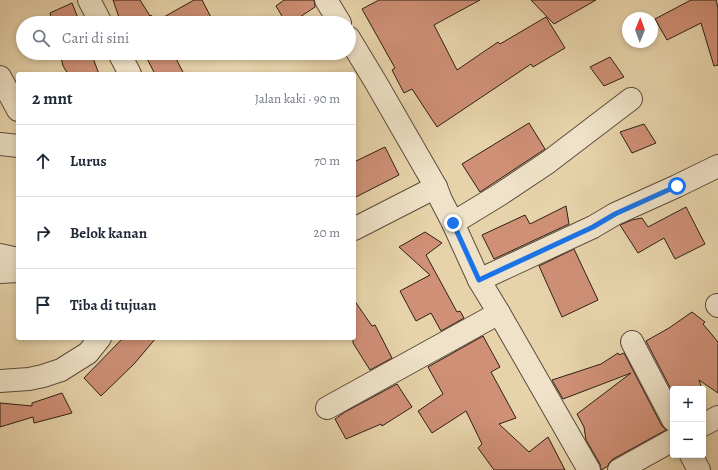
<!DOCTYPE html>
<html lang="id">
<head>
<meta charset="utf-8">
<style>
	:root { --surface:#fff; --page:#f2f2f3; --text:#1f2937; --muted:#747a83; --line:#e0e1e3 }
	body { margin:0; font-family:Alegreya,serif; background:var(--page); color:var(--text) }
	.controls { position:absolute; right:12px; bottom:12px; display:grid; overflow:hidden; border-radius:4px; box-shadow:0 2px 6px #0003 }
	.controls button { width:36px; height:36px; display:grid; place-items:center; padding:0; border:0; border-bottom:1px solid var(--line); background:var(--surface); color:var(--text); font:20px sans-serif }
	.compass { position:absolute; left:622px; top:12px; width:36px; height:36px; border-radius:50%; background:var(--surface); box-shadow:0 2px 6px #0003; rotate:1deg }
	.stop { position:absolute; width:12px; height:12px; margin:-9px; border:3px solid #1a73e8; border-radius:50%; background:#fff }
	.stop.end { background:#1a73e8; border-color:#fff; box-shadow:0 1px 4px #0008 }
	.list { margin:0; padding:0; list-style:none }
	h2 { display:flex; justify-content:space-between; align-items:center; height:52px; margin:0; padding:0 16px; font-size:17px }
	h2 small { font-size:13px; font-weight:400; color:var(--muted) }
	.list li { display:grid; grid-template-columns:26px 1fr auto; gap:12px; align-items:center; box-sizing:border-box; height:72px; padding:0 16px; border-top:1px solid var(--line) }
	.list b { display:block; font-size:15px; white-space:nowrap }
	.list em { font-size:13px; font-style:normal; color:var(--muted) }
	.icon { flex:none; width:22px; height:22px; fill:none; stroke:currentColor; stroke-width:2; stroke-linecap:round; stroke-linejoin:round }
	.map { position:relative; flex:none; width:718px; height:470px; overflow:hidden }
	.search { position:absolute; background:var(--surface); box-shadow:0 2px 6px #0003; left:16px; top:16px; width:340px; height:44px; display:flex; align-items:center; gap:10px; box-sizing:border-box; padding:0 14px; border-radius:22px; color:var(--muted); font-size:15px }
	.panel { position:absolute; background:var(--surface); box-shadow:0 2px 6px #0003; left:16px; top:72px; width:340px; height:268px; border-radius:4px }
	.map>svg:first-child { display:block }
	.building { fill:#cf9076; stroke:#2d1f17 }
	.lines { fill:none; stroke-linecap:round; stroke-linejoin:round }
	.street-casing { stroke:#5c4c3c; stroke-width:24 }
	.street { stroke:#efe2c8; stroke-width:22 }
	.route { stroke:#1a73e8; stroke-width:5 }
</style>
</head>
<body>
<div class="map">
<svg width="718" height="470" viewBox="0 0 718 470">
	<rect width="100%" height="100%" fill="#e7d3aa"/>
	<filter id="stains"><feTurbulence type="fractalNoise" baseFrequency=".005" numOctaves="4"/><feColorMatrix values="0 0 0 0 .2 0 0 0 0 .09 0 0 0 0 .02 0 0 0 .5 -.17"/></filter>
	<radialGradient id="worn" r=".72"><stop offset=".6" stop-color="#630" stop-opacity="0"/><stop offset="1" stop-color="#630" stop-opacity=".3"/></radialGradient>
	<g class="building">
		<path d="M113,0H140L150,16L151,15L155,22L194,0H202L214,23H121Z"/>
		<path d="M284,0H314L315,7L291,23H286L276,6Z"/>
		<path d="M379,0H480L434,25L457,70L498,42L500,44L546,17L565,48L533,67L531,64L437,127L412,89L404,93L392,70L395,68L362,9Z"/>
		<path d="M531,0H596L554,24Z"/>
		<path d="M691,0H716L718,8V65L714,66L701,23L667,40L655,19Z"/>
		<path d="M72,3L80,23H52L50,13Z"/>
		<path d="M60,53H91L99,74H68L63,66Z"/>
		<path d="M144,53H173L184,74H155Z"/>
		<path d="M610,57L624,77L604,86L590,67Z"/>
		<path d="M529,123L545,149L480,192L462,164Z"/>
		<path d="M644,124L656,143L632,153L620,132Z"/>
		<path d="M385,147L399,175L354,198V162Z"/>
		<path d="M566,206L569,224L494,259L482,235L525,215L530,224Z"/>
		<path d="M686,207L705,244L675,259L664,238L638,253L620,225L632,220L642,218L648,227Z"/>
		<path d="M425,232L442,243L426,255L457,312L460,311L464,318L441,331L431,313L416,321L400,291L430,275L399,247Z"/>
		<path d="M574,249L598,300L562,317L539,266Z"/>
		<path d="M354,300L372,326L375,325L392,358L370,370L353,343Z"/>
		<path d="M692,312L705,322L703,324L718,342V393L699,380L702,389H673V393L646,341L669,328Z"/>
		<path d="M483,336L500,367L491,372L516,418L499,424L529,452L548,437L565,470H494L478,448L482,444L466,411L432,433L418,411L443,394L428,367Z"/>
		<path d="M123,338H156L134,364L101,396L84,378Z"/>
		<path d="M618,353L619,355L624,353L662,426L666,430L613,459L609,463L608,466L601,470L600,464L586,440L584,427L577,414L631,373L563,399L552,380L601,364Z"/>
		<path d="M397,384L412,407L382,426L381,424L346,439L335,419L345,412Z"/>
		<path d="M62,393L72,413L34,423L33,417L0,427V403L32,406V403Z"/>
	</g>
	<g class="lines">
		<g class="street-casing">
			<g id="street">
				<path d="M89,0L101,23"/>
				<path d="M326,0L340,23"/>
				<path d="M349,38L375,81L436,187L441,200L453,223L479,280L499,313L589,470"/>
				<path d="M119,53L130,74"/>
				<path d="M0,77L18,110"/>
				<path d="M0,144L18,146"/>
				<path d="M453,223L499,195L547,163L631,99"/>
				<path d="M354,229L436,187"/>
				<path d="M0,255L18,259"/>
				<path d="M0,272L18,271"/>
				<path d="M479,280L593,227L615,214L677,186L718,166"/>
				<path d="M717,305L718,306"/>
				<path d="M632,342L673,420"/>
				<path d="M0,381L29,379L43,376L61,370L88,353L100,338"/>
				<path d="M327,408L499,313"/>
				<path d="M703,425L718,417"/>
				<path d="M691,455L699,470"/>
				<path d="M619,470L673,440"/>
			</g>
		</g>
		<use href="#street" class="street"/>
	</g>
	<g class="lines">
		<path class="route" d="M453,223L479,280L593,227L615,214L677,186"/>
	</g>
	<rect width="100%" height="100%" filter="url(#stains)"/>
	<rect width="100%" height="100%" fill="url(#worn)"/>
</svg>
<div class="controls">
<button>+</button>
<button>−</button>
</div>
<svg class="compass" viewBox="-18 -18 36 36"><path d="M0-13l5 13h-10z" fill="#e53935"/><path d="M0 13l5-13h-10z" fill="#747a83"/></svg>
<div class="stop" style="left:677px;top:186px"></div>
<div class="stop end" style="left:453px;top:223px"></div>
<div class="search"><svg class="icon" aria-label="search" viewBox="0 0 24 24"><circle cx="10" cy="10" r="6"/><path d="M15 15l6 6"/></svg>Cari di sini</div>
<section class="panel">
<h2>2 mnt<small>Jalan kaki · 90 m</small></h2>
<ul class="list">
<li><svg class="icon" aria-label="ahead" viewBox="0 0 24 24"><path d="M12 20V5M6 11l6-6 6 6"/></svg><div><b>Lurus</b></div><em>70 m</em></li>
<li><svg class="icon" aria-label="right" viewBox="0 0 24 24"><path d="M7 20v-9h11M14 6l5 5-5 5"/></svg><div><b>Belok kanan</b></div><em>20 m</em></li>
<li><svg class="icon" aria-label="arrive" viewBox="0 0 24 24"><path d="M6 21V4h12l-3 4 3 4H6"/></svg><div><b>Tiba di tujuan</b></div></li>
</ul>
</section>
</div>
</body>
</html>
